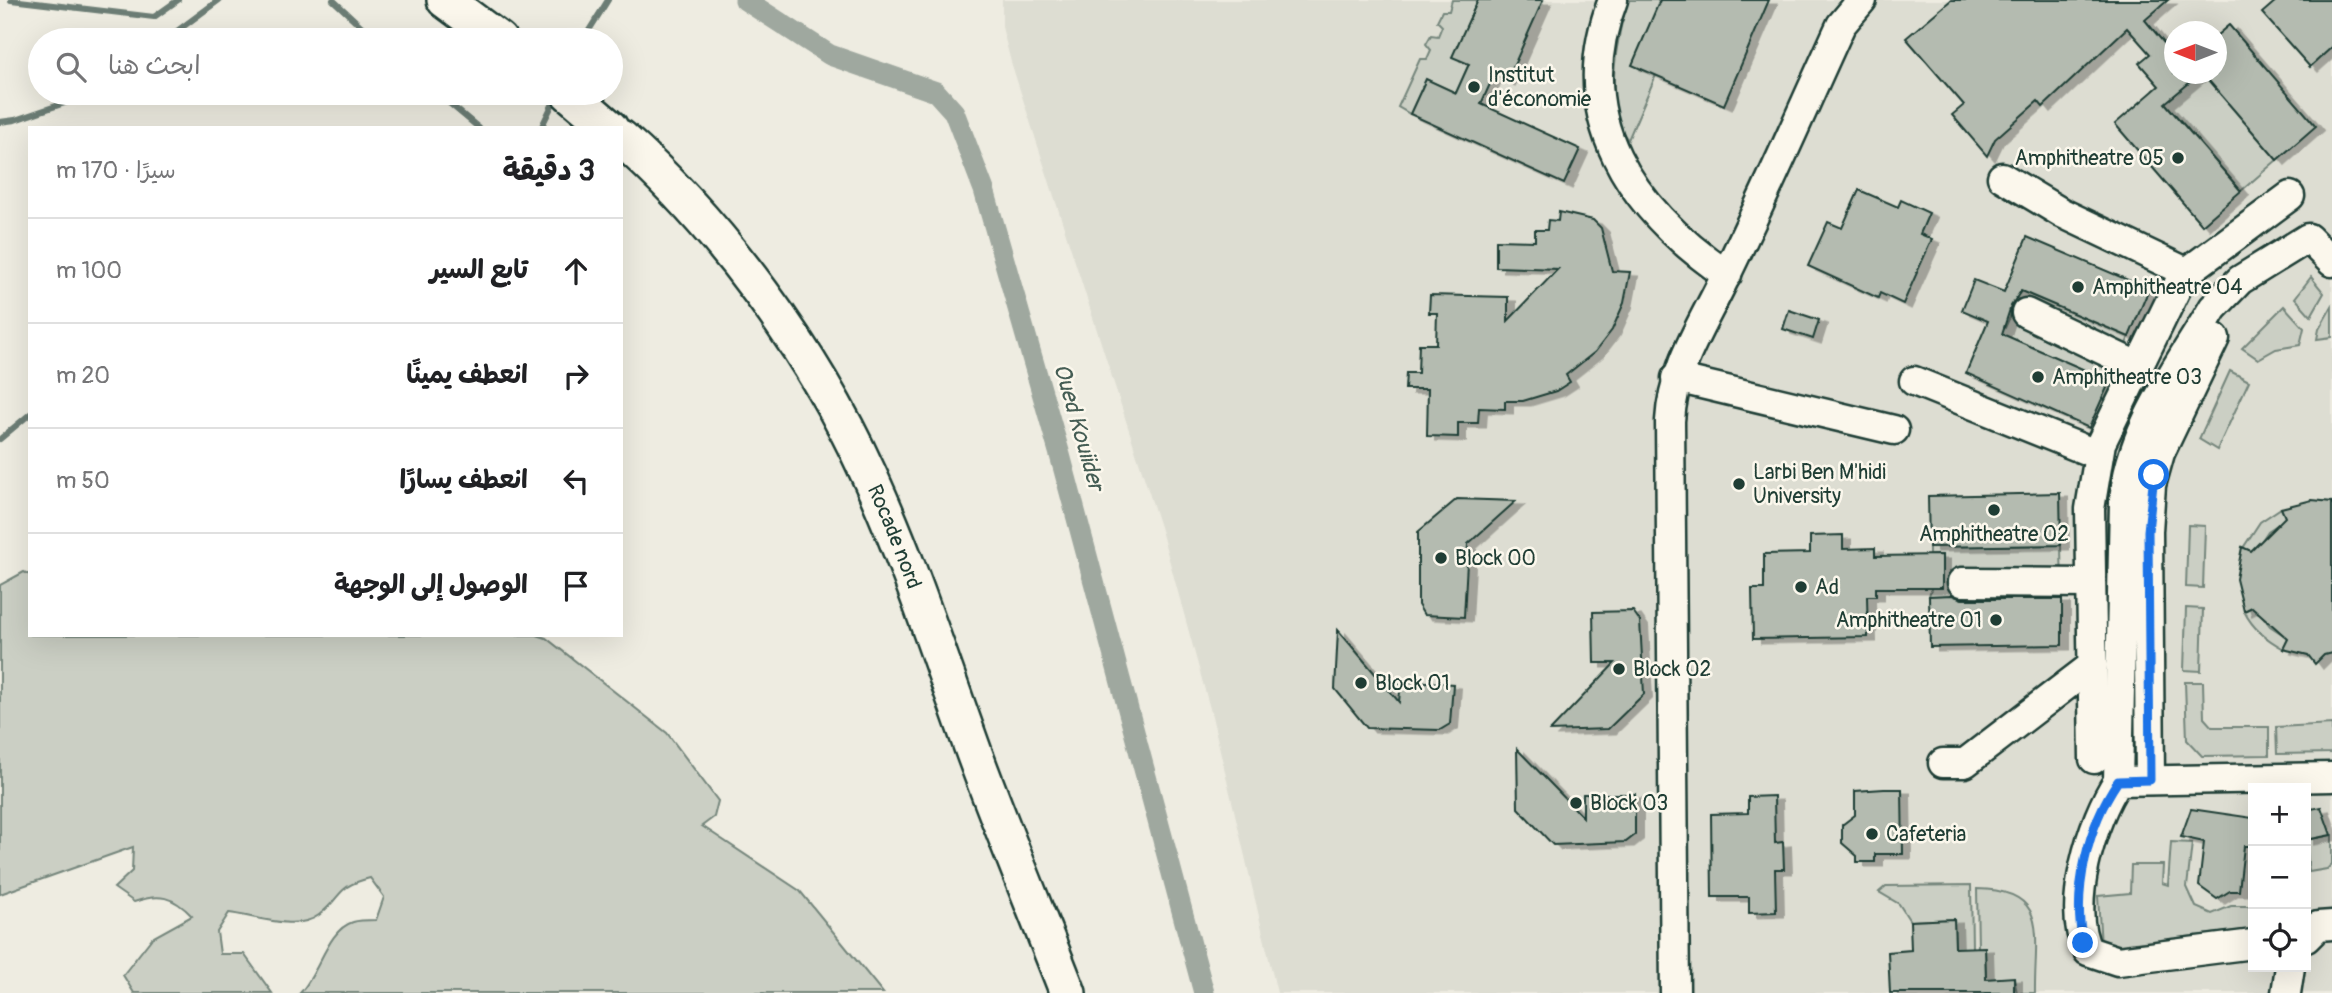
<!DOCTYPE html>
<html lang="ar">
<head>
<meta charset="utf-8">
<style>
	:root { --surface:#fff; --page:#f2f2f2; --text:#202124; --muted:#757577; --line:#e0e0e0 }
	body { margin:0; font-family:Pangolin,"Playpen Sans Arabic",sans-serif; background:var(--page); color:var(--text); direction:rtl }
	.controls { position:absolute; right:21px; bottom:21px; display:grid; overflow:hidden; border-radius:0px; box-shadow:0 7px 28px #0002 }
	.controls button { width:63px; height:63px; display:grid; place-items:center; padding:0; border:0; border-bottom:2px solid var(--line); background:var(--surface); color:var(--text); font:35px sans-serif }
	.compass { position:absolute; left:2164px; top:21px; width:63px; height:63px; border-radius:50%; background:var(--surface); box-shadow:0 7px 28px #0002; rotate:270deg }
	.stop { position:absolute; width:21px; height:21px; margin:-16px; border:5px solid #1a73e8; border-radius:50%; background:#fff }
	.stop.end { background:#1a73e8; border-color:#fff; box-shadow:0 2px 7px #0008 }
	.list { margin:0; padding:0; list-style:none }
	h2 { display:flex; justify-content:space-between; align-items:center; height:91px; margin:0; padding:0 28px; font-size:30px }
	h2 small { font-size:23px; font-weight:400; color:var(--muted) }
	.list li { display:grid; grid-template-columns:46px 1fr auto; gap:21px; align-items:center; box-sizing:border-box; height:105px; padding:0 28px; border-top:2px solid var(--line) }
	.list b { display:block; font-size:26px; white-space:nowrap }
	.list em { font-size:23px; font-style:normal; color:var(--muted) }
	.icon { flex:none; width:38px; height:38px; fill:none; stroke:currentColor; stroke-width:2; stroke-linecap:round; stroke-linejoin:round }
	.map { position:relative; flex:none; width:2332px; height:993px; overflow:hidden; direction:ltr }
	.search { position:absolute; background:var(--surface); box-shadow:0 7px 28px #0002; left:28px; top:28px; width:595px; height:77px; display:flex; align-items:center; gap:18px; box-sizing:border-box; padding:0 24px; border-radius:38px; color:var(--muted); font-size:26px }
	.panel { position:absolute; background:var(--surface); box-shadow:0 7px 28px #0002; left:28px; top:126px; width:595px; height:511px; border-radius:0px; direction:rtl }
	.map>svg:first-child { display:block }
	.built { fill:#ddddd2; fill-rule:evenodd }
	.green { fill:#cbcfc4; stroke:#75867c; stroke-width:2 }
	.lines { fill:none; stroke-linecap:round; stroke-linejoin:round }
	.stream { stroke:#6c7d74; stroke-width:6 }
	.canal { stroke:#9fa89f; stroke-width:21 }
	.building { fill:#b4bbb0; stroke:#1f3d34; stroke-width:2; filter:url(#shadow) }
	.minor-casing { stroke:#1f3d34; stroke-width:33 }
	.major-casing { stroke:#1f3d34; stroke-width:40 }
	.minor { stroke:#fbf7ec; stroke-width:28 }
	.major { stroke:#fbf7ec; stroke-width:35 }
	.route { stroke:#1a73e8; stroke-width:9 }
	.poi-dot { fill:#1f3d34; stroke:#fbf7ec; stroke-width:2.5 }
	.labels { text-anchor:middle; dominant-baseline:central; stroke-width:5; stroke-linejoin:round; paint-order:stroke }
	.poi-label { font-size:21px; fill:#1f3d34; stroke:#fbf7ec; text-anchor:start }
	.street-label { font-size:21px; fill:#1f3d34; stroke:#fbf7ec }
	.water-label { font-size:23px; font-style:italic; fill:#455d54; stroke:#fbf7ec }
</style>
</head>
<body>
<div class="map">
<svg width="2332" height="993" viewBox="0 0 2332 993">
	<defs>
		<filter id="shadow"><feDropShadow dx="8" dy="4.5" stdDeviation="0" flood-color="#0004"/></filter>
	</defs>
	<rect width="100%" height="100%" fill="#eeece1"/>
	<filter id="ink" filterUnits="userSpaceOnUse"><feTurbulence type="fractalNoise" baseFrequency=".0143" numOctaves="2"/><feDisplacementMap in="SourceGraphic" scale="14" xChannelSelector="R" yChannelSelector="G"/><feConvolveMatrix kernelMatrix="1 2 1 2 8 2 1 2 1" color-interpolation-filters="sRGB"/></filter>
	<g filter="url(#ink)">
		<path class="built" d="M1002,0H2332V993H1277L1212,716L1161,530L1011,62L1002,27ZM2174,32H2216V74H2174ZM2253,788H2306V967H2253Z"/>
		<g class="green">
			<path d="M1452,0H1478L1453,56L1469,64L1456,93L1426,79L1410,114L1398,107L1420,59H1427L1431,50L1426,44L1431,35L1438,36L1442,26L1437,21L1442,11H1449Z"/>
			<path d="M1629,0H1660L1656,75L1628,140C1603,111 1616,33 1629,0Z"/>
			<path d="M2191,74H2203L2277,160L2241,191L2154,90L2159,86L2170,99L2194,78Z"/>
			<path d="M2311,277L2324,293L2311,316L2295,298Z"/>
			<path d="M2007,285L2129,337L2110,381L1986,327L1991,322L2005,328L2018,299L2004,292Z"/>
			<path d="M2284,306L2304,328L2300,345L2276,349L2258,359L2242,348Z"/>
			<path d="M2332,306V337L2317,339L2319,329Z"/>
			<path d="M2230,371L2249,381L2217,450L2199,439Z"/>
			<path d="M2281,508L2286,519L2268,531L2254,552L2243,548L2260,522Z"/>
			<path d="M2188,525L2205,526L2203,588L2186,587Z"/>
			<path d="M2061,545L2062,593L1929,596L1941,555H1929V547Z"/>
			<path d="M24,572L30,575V635H537L546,638L667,733L718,801L714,817L702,826L800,891L883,993H300C320,972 327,930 353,922C359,920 369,920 376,920L384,897L370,878C334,887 344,896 319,915C297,932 255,916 229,913L217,932L220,954H244L272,993H134L123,975L152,938L192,916C173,896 159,893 134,902L114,888L132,871L133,847L0,894V585Z"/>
			<path d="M2255,606L2270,626L2288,638L2284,649C2266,639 2253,629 2244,611Z"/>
			<path d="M2186,608L2203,609L2201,671L2184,670Z"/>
			<path d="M2185,682H2203L2204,718L2212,727H2269V755L2202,756L2187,740Z"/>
			<path d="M2332,724V753L2277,754L2276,727Z"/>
			<path d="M2332,835V864L2327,869L2309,872L2306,840Z"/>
			<path d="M2171,842L2192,843L2187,887L2196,907L2212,914L2231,906H2252L2253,929L2101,947L2098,896L2130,893L2131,865H2163L2162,883L2168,885Z"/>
			<path d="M1971,885L1972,948L1955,949L1954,919L1910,921L1899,904L1879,892L1886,886Z"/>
			<path d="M1977,889C2052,890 2034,936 2035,993H2017L2014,978L1986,979L1985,948H1978Z"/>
		</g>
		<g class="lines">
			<g class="stream">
				<path d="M11,0L154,17L178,0"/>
				<path d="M333,0L376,40"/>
				<path d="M165,40L219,0"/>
				<path d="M583,40L608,0"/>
				<path d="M437,93L479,128"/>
				<path d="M0,122L15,120L94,93"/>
				<path d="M541,128L557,95"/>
				<path d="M0,439L30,414"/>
			</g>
			<path class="canal" d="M745,0L830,55L936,92L954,112L984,190L1060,455L1204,993"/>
		</g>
		<g class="building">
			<path d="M1478,0H1543L1507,81L1494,75L1481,104L1580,149L1564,184L1410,114L1426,79L1456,93L1469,64L1452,57Z"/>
			<path d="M1660,0H1769L1724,105L1632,65Z"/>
			<path d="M1951,0H2168L2145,20L2174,55V74H2200L2165,103L2241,191L2202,225L2115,124L2159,86L2139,63L2150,54L2127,28L2043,107L2038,101L1995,139L1987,156L1952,115L1964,105L1906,38Z"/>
			<path d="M2277,0H2332V47L2310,67L2262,13Z"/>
			<path d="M2229,25L2316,126L2277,160L2203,74H2216V36Z"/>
			<path d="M1859,190L1898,207L1901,200L1929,213L1920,234L1932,239L1903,304L1880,293L1878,298L1808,266L1828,222L1842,228Z"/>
			<path d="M1559,212L1593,220L1601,228L1612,271L1630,272L1624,303L1612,330L1595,352L1566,375L1570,382L1556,391L1523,401H1505V409L1479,408L1478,423H1458V437L1427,436L1428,389H1405L1406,373H1418L1419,344H1436L1437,313H1429L1430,295L1508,297V321L1558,269L1496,267V240L1535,241V230H1547L1548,220L1558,221Z"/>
			<path d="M2027,237L2149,289L2129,337L2021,291L2011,306L2002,334L2110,381L2089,428L1966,373L1988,321L1962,310L1974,280L2004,292Z"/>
			<path d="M1789,310L1819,320L1813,339L1783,329Z"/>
			<path d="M2060,493L2061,545L1929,547L1928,496Z"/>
			<path d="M1457,499L1516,501L1468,544L1464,617L1424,615L1418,605V532Z"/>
			<path d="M2312,500L2332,502V653L2324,655L2315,664L2308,655L2283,649L2288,639L2252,607L2244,611L2236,579L2242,547L2251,551L2285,517L2281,508Z"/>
			<path d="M1843,535V549L1875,548V556L1942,555V588H1876V596H1867L1868,637L1753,639L1752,589H1764V554L1810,553V536Z"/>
			<path d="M1952,595L1962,599H2062V645L1930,647L1929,596Z"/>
			<path d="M1633,611L1640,621L1644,694L1608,729L1550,731L1615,663H1594L1593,612Z"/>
			<path d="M1338,630L1399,702L1401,680L1453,684L1450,724L1440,730L1367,728L1335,689Z"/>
			<path d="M1517,749L1583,817V794H1635V835L1626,842L1553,845L1518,808Z"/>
			<path d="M1884,789H1902L1903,854H1875V862H1857V856L1842,843V825L1855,815V791Z"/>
			<path d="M1774,796L1775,843L1783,842L1784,869H1775L1776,912L1749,913V897H1712L1711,814L1748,813V797Z"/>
			<path d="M2321,807L2331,835L2306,840V810Z"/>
			<path d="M2191,809L2253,818V846H2244L2239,891H2230L2217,899L2199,886L2204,842L2181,837Z"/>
			<path d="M1954,919L1955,948L1985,947L1986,979L2014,977V993H1890L1888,952L1911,950L1910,921Z"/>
		</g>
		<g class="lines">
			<g class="minor-casing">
				<g id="minor">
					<path d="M1613,0C1567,118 1632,210 1727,275"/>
					<path d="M2002,177L2062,213L2186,272"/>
					<path d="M2026,313L2137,366"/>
					<path d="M1676,378L1894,430"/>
					<path d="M1914,381L2098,455"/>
					<path d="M1962,582L2091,583"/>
					<path d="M2094,759L2090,509L2101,443L2183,275L2290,196"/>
					<path d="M1943,763H1965L2093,665"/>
					<path d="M2150,780L2148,531L2151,485L2160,453L2215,338"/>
					<path d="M2118,781L2124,502C2129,430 2178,368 2213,308L2240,280L2308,238L2332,262"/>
					<path d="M2306,938L2318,926L2332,925"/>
					<path d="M2253,944L2118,961L2088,951C2065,908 2092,819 2118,781L2332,777"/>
					<path d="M1675,993L1670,421C1673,365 1704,323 1727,273C1767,191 1803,108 1841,25L1862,0"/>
					<path d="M2286,993L2290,967"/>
				</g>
			</g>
			<g class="major-casing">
				<g id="major">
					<path d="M445,0L499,40"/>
					<path d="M569,93L610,128"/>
					<path id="s1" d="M621,138C721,226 813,352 868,473C911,566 942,665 977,761C1006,839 1038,916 1068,993"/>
				</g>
			</g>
			<use href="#minor" class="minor"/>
			<use href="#major" class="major"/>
		</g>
	</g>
	<g class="lines" filter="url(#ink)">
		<path class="route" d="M2083,943C2072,891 2088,825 2118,781L2150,780L2148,531L2154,475"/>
	</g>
	<g class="poi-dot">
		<circle cx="1474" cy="87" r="7"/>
		<circle cx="2178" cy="158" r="7"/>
		<circle cx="2078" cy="287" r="7"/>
		<circle cx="2038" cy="377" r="7"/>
		<circle cx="1739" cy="484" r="7"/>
		<circle cx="1994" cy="510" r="7"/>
		<circle cx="1441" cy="558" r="7"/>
		<circle cx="1801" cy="587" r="7"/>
		<circle cx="1996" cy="620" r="7"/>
		<circle cx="1619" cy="669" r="7"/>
		<circle cx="1361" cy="683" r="7"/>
		<circle cx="1576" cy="803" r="7"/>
		<circle cx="1872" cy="834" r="7"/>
	</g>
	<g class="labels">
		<g class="poi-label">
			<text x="1488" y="75">Institut<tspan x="1488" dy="24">d'économie</tspan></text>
			<text x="2164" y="158" text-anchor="end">Amphitheatre 05</text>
			<text x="2092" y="287">Amphitheatre 04</text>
			<text x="2052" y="377">Amphitheatre 03</text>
			<text x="1753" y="472">Larbi Ben M'hidi<tspan x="1753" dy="24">University</tspan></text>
			<text x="1994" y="534" text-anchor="middle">Amphitheatre 02</text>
			<text x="1455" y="558">Block 00</text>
			<text x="1815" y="587">Ad</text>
			<text x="1982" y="620" text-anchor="end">Amphitheatre 01</text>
			<text x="1633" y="669">Block 02</text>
			<text x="1375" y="683">Block 01</text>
			<text x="1590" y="803">Block 03</text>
			<text x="1886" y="834">Cafeteria</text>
		</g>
		<g class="street-label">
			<text stroke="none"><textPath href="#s1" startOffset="488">Rocade nord</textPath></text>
		</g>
		<g class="water-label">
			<text transform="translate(1079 427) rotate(74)">Oued Kouiider</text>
		</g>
	</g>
</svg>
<div class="controls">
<button>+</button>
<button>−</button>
<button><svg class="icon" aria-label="locate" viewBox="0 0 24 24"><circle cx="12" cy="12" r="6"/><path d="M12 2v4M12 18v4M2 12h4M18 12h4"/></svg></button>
</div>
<svg class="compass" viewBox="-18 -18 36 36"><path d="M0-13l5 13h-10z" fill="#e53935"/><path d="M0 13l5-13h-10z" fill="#757577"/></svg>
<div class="stop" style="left:2154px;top:475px"></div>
<div class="stop end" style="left:2083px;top:943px"></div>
<div class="search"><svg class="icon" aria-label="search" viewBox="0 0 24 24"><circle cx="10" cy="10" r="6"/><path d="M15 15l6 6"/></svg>ابحث هنا</div>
<section class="panel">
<h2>3 دقيقة<small>سيرًا · 170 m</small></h2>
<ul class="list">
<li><svg class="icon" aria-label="ahead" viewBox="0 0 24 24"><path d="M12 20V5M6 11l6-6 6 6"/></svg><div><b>تابع السير</b></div><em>100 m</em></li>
<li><svg class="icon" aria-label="right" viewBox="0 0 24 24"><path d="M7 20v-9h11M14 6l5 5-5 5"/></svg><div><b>انعطف يمينًا</b></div><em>20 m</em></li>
<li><svg class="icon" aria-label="left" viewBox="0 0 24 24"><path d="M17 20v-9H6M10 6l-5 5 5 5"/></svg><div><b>انعطف يسارًا</b></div><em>50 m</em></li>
<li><svg class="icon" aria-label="arrive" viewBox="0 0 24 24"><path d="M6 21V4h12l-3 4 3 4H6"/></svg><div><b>الوصول إلى الوجهة</b></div></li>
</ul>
</section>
</div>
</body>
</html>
